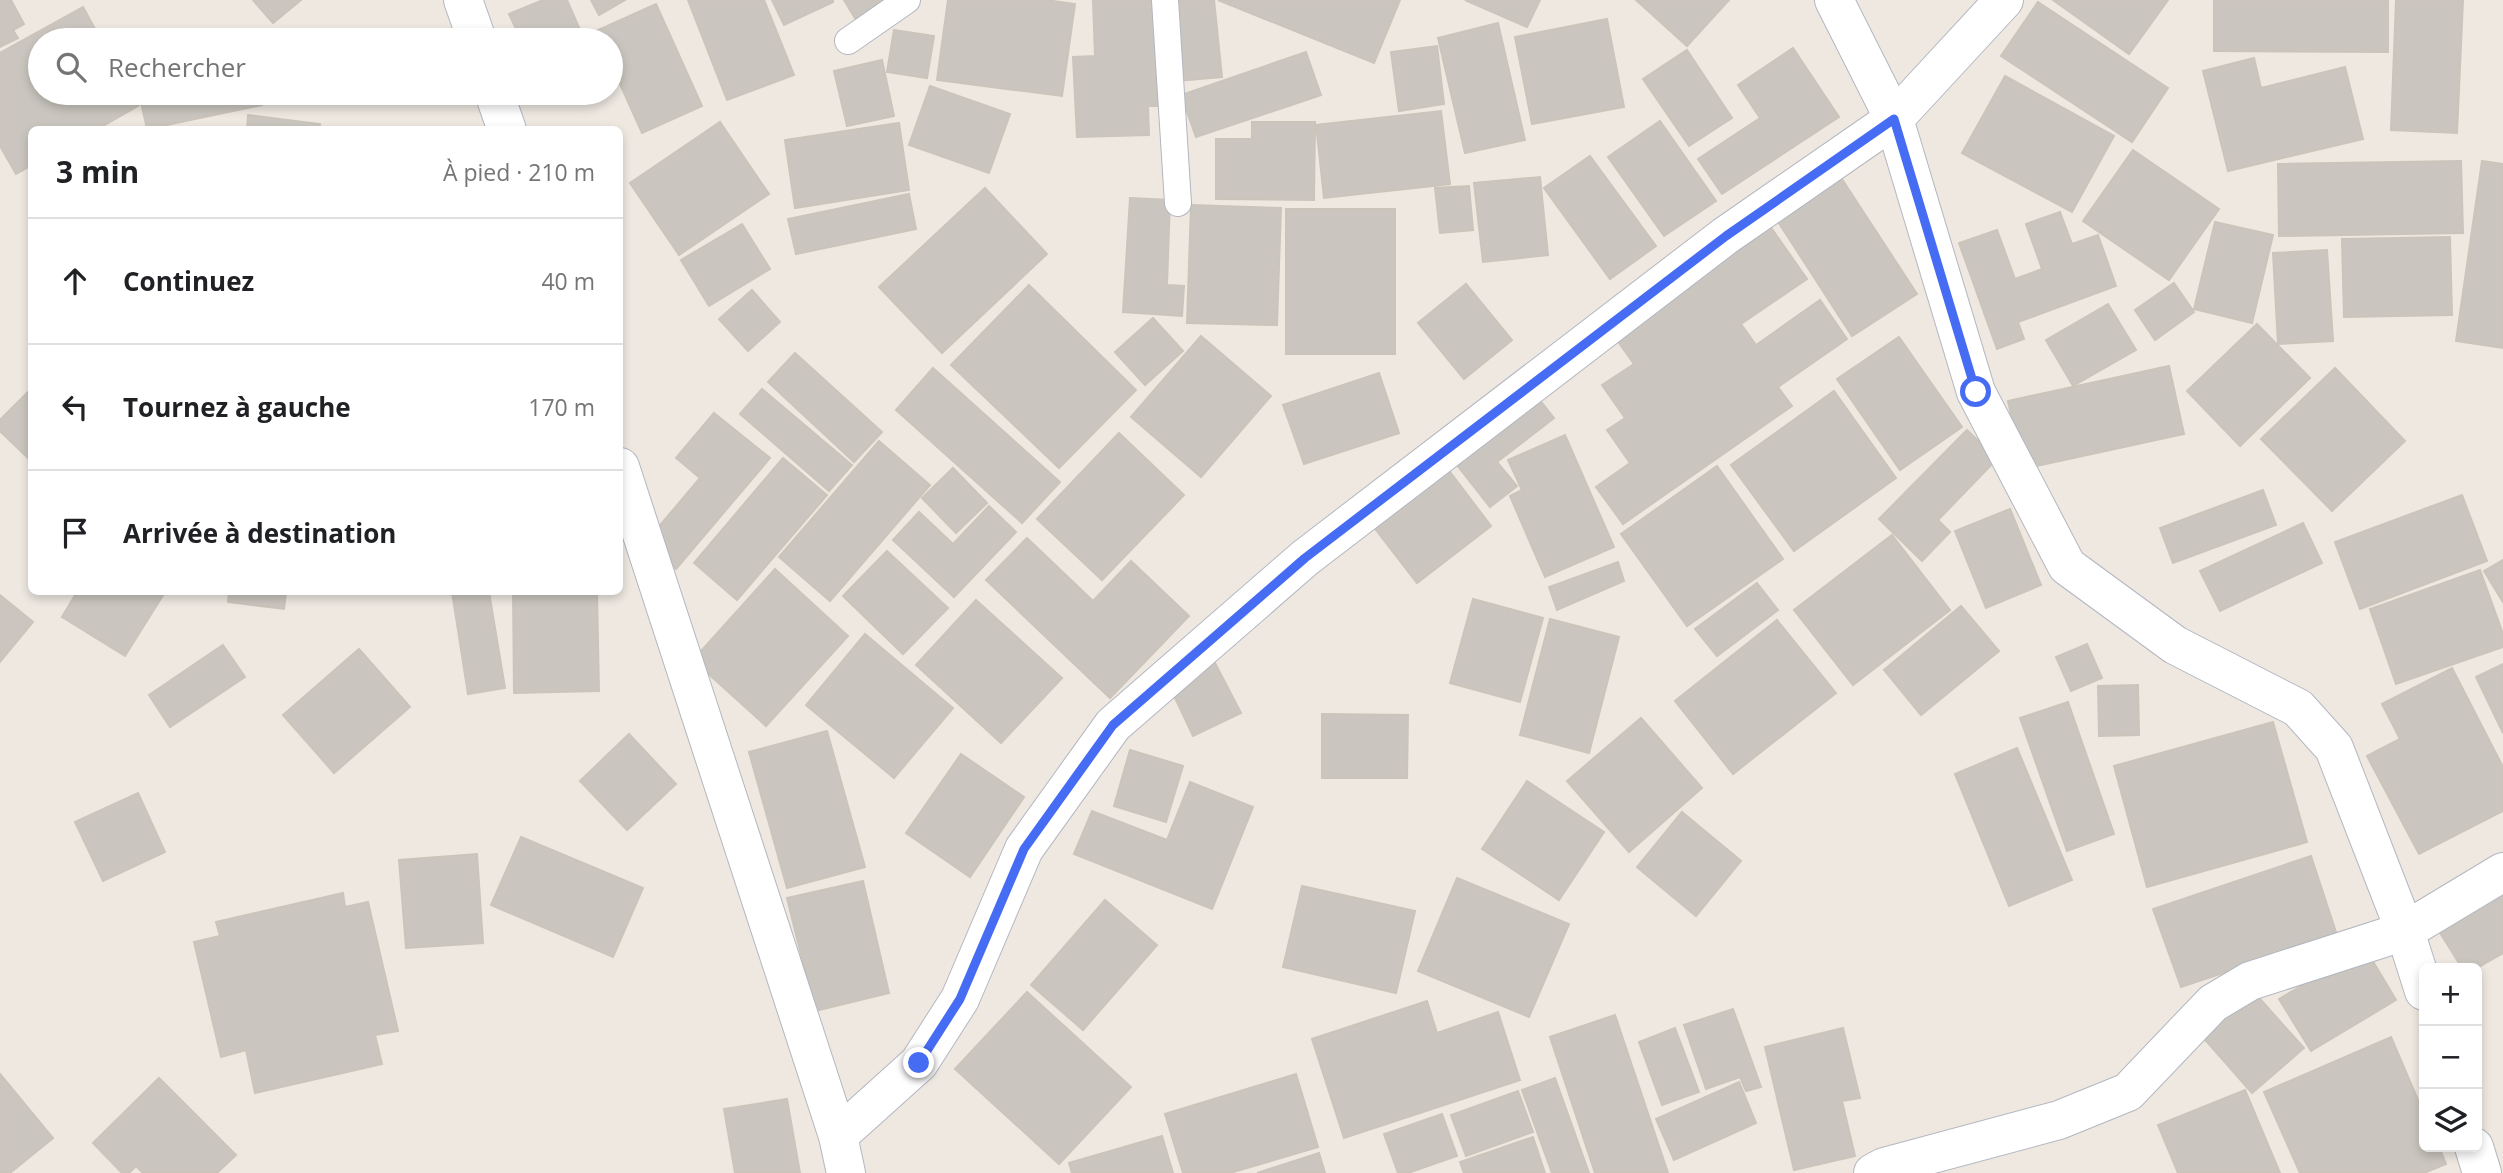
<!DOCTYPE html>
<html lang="fr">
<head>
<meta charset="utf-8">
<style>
	:root { --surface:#fff; --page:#f6f6f6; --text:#202124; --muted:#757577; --line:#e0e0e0 }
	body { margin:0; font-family:"Open Sans",sans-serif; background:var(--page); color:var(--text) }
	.controls { position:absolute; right:21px; bottom:21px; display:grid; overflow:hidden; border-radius:10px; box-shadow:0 4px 10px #0003 }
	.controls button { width:63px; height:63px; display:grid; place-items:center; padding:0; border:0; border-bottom:2px solid var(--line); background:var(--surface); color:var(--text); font:35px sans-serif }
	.stop { position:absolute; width:21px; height:21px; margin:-16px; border:5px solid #476cf4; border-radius:50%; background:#fff }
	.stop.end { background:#476cf4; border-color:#fff; box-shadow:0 2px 7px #0008 }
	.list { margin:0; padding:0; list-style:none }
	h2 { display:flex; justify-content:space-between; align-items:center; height:91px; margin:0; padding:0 28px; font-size:30px }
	h2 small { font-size:23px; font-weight:400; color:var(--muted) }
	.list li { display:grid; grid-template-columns:46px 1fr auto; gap:21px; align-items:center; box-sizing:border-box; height:126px; padding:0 28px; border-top:2px solid var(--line) }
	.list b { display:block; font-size:26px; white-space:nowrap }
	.list em { font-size:23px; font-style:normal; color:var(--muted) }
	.icon { flex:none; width:38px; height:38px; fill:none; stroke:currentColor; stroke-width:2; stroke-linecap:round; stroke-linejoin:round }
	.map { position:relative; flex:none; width:2503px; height:1173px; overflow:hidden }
	.search { position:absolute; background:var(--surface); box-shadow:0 4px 10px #0003; left:28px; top:28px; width:595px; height:77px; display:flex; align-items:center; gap:18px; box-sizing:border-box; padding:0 24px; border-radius:38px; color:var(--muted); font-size:26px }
	.panel { position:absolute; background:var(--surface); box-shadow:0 4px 10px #0003; left:28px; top:126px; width:595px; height:469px; border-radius:10px }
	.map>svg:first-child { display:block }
	.building { fill:#cac6bf; stroke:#cac4ba; stroke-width:2 }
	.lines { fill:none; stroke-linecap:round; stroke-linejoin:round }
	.service-casing { stroke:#b4b7c0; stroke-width:28 }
	.minor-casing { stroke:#b4b7c0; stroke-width:40 }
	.service { stroke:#fff; stroke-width:26 }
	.minor { stroke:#fff; stroke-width:38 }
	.route { stroke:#476cf4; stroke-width:9 }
</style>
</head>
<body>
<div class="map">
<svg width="2503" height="1173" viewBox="0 0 2503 1173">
	<rect width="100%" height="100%" fill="#eee8e1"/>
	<g class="building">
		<path d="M0,0H11L24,24L13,30L18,38L0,47Z"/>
		<path d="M253,0H301L273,23Z"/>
		<path d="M543,0H567L581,32L561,40H521L509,14Z"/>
		<path d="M591,0H625L599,15Z"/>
		<path d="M688,0H764L794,75L727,100Z"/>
		<path d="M772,0H833V2L784,25Z"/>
		<path d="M844,0H891L856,20Z"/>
		<path d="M948,0H1046L1075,4L1062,96L937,80Z"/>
		<path d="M1093,0H1159L1163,106H1148L1149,135L1077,137L1073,57L1095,56Z"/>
		<path d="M1169,0H1214L1222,77L1177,81Z"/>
		<path d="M1218,0H1400L1374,63Z"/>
		<path d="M1465,0H1540L1527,27Z"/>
		<path d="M1636,0H1729L1687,46Z"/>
		<path d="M2053,0H2168L2129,54Z"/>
		<path d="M2214,0H2388V52L2214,51Z"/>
		<path d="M2396,0H2463L2457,133L2391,130Z"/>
		<path d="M2038,2L2168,88L2132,142L2001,56Z"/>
		<path d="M656,4L702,106L642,133L611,64V40H600L596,31Z"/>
		<path d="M83,7L101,40H40V93H130L138,106L96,130H32V165L16,174L0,146V53Z"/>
		<path d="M1607,19L1624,107L1532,124L1515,37Z"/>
		<path d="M1498,23L1525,140L1465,153L1438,38Z"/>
		<path d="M894,30L934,36L927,78L887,72Z"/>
		<path d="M1437,46L1444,104L1399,111L1391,52Z"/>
		<path d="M1793,48L1839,117L1722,194L1698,159L1760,118L1738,85Z"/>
		<path d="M1687,50L1732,118L1689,146L1643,79Z"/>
		<path d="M1306,52L1321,95L1196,137L1181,95Z"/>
		<path d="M2254,58L2261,88L2345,67L2363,139L2228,171L2203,71Z"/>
		<path d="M882,60L894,116L847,126L834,71Z"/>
		<path d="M2005,76L2114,136L2072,212L1962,153Z"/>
		<path d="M930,86L1010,114L989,173L909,145Z"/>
		<path d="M139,93H259L262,105L147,129Z"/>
		<path d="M1441,111L1450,184L1324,198L1316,125Z"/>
		<path d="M248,115L320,124L319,130H247Z"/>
		<path d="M1660,121L1716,201L1664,236L1608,157Z"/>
		<path d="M720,122L769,194L679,255L630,183Z"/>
		<path d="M1252,122H1315L1314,200L1216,199V139H1252Z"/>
		<path d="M899,123L909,190L795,208L785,140Z"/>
		<path d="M2133,150L2219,209L2169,280L2083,221Z"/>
		<path d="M1590,156L1656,246L1610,279L1544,188Z"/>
		<path d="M2461,161L2463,233L2279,236L2278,164Z"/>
		<path d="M2482,161L2503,164V348L2456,341Z"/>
		<path d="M1838,173L1917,294L1852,336L1773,214Z"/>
		<path d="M1540,177L1548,255L1483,262L1474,183Z"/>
		<path d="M1469,186L1473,230L1440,233L1435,188Z"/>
		<path d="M985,188L1047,254L942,353L879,287Z"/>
		<path d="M909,194L916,229L796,254L788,219Z"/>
		<path d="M1130,198L1170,200L1167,285L1184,286L1182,316L1123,312Z"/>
		<path d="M1191,205L1281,208L1277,325L1187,323Z"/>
		<rect x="1286" y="209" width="109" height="145"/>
		<path d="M2060,212L2072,244L2098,235L2116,286L2018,322L2024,339L1997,349L1959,243L1997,230L2015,279L2042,269L2026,224Z"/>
		<path d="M1765,219L1807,279L1741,324L1756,345L1820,300L1847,339L1778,387L1792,406L1623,524L1596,487L1630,463L1607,430L1625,418L1602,385L1634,364L1609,329Z"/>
		<path d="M2215,222L2273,235L2252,323L2194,309Z"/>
		<path d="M742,224L770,269L709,306L681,260Z"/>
		<path d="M2450,237L2452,315L2344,317L2342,239Z"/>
		<path d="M2327,250L2333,341L2278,344L2273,253Z"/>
		<path d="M2174,283L2194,312L2155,340L2135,310Z"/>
		<path d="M1466,284L1512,340L1464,379L1418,323Z"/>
		<path d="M1029,285L1136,390L1059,468L951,365Z"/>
		<path d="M752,290L780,322L748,351L719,319Z"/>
		<path d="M2108,304L2136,350L2073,386L2046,340Z"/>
		<path d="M1153,318L1183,351L1145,385L1115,352Z"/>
		<path d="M2257,324L2310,378L2240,446L2187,391Z"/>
		<path d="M1201,336L1271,396L1201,477L1131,417Z"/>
		<path d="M1899,337L1962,427L1900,470L1837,379Z"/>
		<path d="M795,353L882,432L854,462L768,382Z"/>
		<path d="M2169,366L2184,434L2023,469L2008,401Z"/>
		<path d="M933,368L1060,482L1022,523L896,410Z"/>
		<path d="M2335,368L2405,441L2332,511L2261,439Z"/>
		<path d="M1379,373L1399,433L1304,464L1283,405Z"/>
		<path d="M32,388V462L0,431V420Z"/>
		<path d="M762,389L852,465L829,491L740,414Z"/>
		<path d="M1532,390L1554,418L1497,462L1517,486L1490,507L1449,455Z"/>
		<path d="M1834,391L1896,478L1794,551L1731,465Z"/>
		<path d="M714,413L770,458L676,569L645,543L700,478L676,458Z"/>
		<path d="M1967,430L1997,459L1938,520L1950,532L1922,561L1879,519Z"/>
		<path d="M1119,433L1184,495L1102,580L1037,519Z"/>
		<path d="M1565,435L1614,547L1545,577L1510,496L1522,490L1508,460Z"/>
		<path d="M879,441L930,485L830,601L779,557Z"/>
		<path d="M783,458L827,495L737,600L694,563Z"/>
		<path d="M1441,460L1491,526L1417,583L1366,517Z"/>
		<path d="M1717,466L1783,559L1687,626L1621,534Z"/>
		<path d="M953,468L987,503L956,533L922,498Z"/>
		<path d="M2263,490L2276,525L2173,563L2160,528Z"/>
		<path d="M2462,495L2487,561L2360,609L2335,542Z"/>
		<path d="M989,506L1016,532L954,597L893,540L919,512L953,544Z"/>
		<path d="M2010,509L2041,585L1986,608L1955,531Z"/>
		<path d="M2303,523L2322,563L2220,611L2200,571Z"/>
		<path d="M1892,535L1950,610L1853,685L1794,610Z"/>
		<path d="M1027,538L1093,601L1131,561L1189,616L1110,698L986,580Z"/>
		<path d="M887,551L948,608L903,654L843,596Z"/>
		<path d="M2503,560V602L2484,571Z"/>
		<path d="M1618,562L1624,581L1557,610L1549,587Z"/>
		<path d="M775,569L848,636L766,726L693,660Z"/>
		<path d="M2480,570L2503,634V647L2396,684L2370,609Z"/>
		<path d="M1757,583L1778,610L1717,656L1695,629Z"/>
		<path d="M77,592H165L125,656L62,617Z"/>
		<path d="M229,592H286L284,609L228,602Z"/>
		<path d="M452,592H489L505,688L468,694Z"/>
		<path d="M513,592H597L599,691L514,693Z"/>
		<path d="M0,595L33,622L0,662Z"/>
		<path d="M1473,599L1543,618L1520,702L1450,683Z"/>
		<path d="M976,600L1062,678L1001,743L916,665Z"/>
		<path d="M1961,606L1999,651L1921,715L1884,670Z"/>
		<path d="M1550,619L1619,637L1589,753L1520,735Z"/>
		<path d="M1777,620L1836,693L1733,774L1675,701Z"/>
		<path d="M865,634L953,708L894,778L806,705Z"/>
		<path d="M2087,644L2102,678L2071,691L2056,657Z"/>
		<path d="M223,645L245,677L170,727L149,695Z"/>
		<path d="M359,649L410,707L334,773L283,715Z"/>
		<path d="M1214,661L1241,713L1193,736L1168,683Z"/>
		<path d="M2503,664V733L2476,677Z"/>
		<path d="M2452,668L2503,767V811L2419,854L2367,756L2400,739L2382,704Z"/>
		<path d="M2138,685L2139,735L2099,736L2098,686Z"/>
		<path d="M2068,702L2114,834L2067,851L2020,718Z"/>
		<path d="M1322,714L1408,715L1407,778H1322Z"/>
		<path d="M1641,718L1702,788L1629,852L1567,781Z"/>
		<path d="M2273,722L2307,842L2147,887L2114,766Z"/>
		<path d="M827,731L865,867L787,888L749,752Z"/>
		<path d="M629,734L676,784L627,830L580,781Z"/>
		<path d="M2017,748L2072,880L2009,906L1955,774Z"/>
		<path d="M1130,750L1183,766L1166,822L1114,806Z"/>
		<path d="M961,754L1024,797L970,877L906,833Z"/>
		<path d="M1527,781L1604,832L1559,900L1482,849Z"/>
		<path d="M1190,782L1253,807L1212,909L1074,854L1092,811L1167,840Z"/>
		<path d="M138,793L165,852L103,881L75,822Z"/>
		<path d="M1682,812L1741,861L1696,916L1637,867Z"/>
		<path d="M521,837L643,888L613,957L491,905Z"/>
		<path d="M477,854L483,943L406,948L399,860Z"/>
		<path d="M2311,856L2337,935L2181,987L2153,909Z"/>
		<path d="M1457,878L1569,924L1529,1017L1418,971Z"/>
		<path d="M863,881L889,993L815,1011L787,898Z"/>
		<path d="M1302,886L1415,911L1396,993L1283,967Z"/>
		<path d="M2503,892V953L2477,968H2462L2439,931Z"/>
		<path d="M343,893L345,907L368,902L398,1031L375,1035L382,1064L255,1093L246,1050L221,1057L194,942L220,936L216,922Z"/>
		<path d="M1105,900L1157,945L1083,1030L1031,985Z"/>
		<path d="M2365,948L2396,1000L2311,1051L2279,999Z"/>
		<path d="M2252,990L2304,1048L2252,1093L2201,1035Z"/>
		<path d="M1027,992L1131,1087L1059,1164L955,1069Z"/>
		<path d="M1427,1001L1437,1033L1498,1012L1520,1080L1344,1138L1312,1039Z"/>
		<path d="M1733,1009L1761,1087L1746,1091L1740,1077L1706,1089L1684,1025Z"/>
		<path d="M1615,1015L1668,1173H1595L1550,1037Z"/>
		<path d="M1675,1028L1699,1092L1662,1105L1639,1042Z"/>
		<path d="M1843,1028L1860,1098L1842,1101L1855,1156L1794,1170L1765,1047Z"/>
		<path d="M2391,1037L2424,1114V1147H2439L2446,1164L2424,1173H2300L2264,1092Z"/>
		<path d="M0,1074L53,1138L10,1173H0Z"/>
		<path d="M1296,1074L1318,1147L1230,1173H1183L1165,1114Z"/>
		<path d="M159,1078L236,1155L217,1173H143L136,1166L129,1173H122L93,1143Z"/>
		<path d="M1555,1078L1589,1173H1552L1522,1090Z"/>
		<path d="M1739,1082L1756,1123L1674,1160L1656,1119Z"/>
		<path d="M2245,1090L2280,1173H2178L2158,1125Z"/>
		<path d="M1518,1091L1533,1132L1466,1156L1451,1115Z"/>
		<path d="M787,1099L800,1173H735L724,1109Z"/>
		<path d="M1442,1114L1457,1156L1408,1173H1398L1384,1134Z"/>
		<path d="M1162,1136L1173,1173H1072L1069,1163Z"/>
		<path d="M1533,1137L1545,1173H1464L1460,1162Z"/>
		<path d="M1319,1153L1325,1173H1257Z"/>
	</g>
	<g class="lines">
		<g class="service-casing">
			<g id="service">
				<path d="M1165,0L1178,203"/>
				<path d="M848,41L907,0"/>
			</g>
		</g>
		<g class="minor-casing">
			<g id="minor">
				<path d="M463,0L477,40"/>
				<path d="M1834,0L1894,119L1976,392L2067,566L2175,645L2298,708L2334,748L2405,931L2424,991"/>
				<path d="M494,93L507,130"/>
				<path d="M620,467L838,1136L846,1173"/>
				<path d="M838,1136L919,1063L960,999L1024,849L1113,725L1305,558L1725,236L1894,119L2004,0"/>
				<path d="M2474,1147L2482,1173"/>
				<path d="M1873,1173L1884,1167L2059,1120L2128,1092L2213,1003L2250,981L2405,931L2503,872"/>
			</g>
		</g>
		<use href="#service" class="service"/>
		<use href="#minor" class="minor"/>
	</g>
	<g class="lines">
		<path class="route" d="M919,1063L960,999L1024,849L1113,725L1305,558L1726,236L1894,119L1976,392"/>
	</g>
</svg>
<div class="controls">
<button>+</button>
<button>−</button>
<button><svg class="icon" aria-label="layers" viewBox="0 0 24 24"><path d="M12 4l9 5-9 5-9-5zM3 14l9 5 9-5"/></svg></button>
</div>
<div class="stop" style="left:1976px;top:392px"></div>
<div class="stop end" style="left:919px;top:1063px"></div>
<div class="search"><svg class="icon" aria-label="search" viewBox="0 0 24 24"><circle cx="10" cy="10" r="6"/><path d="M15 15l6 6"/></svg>Rechercher</div>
<section class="panel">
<h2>3 min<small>À pied · 210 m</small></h2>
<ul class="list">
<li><svg class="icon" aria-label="ahead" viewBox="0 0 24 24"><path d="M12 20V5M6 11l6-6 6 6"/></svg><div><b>Continuez</b></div><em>40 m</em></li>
<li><svg class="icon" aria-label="left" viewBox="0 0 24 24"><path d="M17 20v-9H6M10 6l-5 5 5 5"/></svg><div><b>Tournez à gauche</b></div><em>170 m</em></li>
<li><svg class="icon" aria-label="arrive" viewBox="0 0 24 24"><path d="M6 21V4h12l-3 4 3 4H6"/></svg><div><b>Arrivée à destination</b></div></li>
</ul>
</section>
</div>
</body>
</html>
